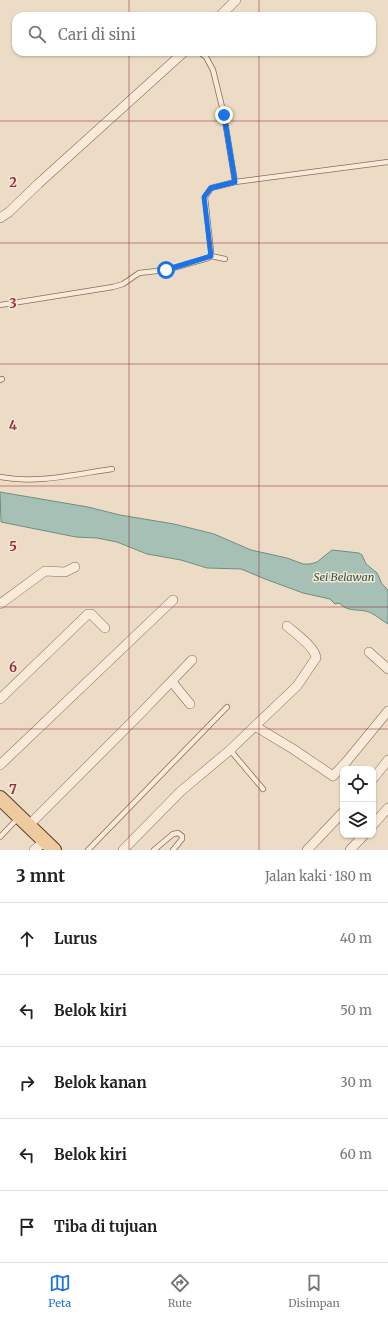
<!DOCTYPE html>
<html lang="id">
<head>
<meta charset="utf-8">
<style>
	:root { --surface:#fff; --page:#f6f6f6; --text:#222; --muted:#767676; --line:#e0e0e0; --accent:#1a73e8 }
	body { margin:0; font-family:Merriweather,serif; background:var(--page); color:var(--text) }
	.controls { position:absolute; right:12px; bottom:12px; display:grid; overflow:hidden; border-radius:8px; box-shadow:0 1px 3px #0004 }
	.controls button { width:36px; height:36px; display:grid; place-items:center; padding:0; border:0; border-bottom:1px solid var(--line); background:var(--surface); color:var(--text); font:20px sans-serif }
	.stop { position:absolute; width:12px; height:12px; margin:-9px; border:3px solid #1a73e8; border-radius:50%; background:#fff }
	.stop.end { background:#1a73e8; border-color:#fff; box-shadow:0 1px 4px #0008 }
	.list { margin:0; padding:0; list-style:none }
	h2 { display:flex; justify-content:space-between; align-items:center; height:52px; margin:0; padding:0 16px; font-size:17px }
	h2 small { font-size:13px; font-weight:400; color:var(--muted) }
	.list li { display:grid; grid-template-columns:26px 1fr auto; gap:12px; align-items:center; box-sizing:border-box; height:72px; padding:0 16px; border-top:1px solid var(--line) }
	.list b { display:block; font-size:15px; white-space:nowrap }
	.list em { font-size:13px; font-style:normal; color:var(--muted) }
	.icon { flex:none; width:22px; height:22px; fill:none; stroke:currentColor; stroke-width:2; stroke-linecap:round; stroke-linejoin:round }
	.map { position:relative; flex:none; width:388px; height:850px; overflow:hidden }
	.search { position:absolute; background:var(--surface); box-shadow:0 1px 3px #0004; left:12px; right:12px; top:12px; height:44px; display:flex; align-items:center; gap:10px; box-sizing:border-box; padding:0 14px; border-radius:12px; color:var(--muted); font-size:15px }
	.sheet { height:412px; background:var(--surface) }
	nav { display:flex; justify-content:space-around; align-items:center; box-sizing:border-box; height:56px; border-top:1px solid var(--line); background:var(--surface); font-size:11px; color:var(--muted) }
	nav a { display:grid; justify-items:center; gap:2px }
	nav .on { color:var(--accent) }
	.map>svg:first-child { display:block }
	.water { fill:#a6c0b5; stroke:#6d8e82 }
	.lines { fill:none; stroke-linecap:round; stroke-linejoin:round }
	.service-casing { stroke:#876d5c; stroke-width:6 }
	.minor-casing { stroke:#876d5c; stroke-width:10 }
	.primary-casing { stroke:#553c30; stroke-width:16 }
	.service { stroke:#f8ead8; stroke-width:4.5 }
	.minor { stroke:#f8ead8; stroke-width:9 }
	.primary { stroke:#eecb9e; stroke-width:14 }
	.route { stroke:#1a73e8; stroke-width:5 }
	.grid { fill:none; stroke:#942e3c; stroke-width:1; stroke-opacity:0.55 }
	.labels { text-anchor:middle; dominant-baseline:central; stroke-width:3; stroke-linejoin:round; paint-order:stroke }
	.water-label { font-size:11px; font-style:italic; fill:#2f574f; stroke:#f4e7d4 }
	.grid-label { font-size:13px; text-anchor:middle; font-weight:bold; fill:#942e3c; stroke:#f4e7d4; stroke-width:3; stroke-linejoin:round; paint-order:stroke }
</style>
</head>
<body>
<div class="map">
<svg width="388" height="850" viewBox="0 0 388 850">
	<rect width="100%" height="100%" fill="#eddcc5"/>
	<path class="water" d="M0,492L88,507L120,515L174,524L214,534L251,550L287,558L303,564H310L317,562L332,550L359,553L362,555L366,564L377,573L382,584L388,590V624C381,620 376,615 369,612C357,608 349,613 339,603L335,604L330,599L303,593L265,579L241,569L207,568L181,560L147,554L117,542L97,538L76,537L1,522Z"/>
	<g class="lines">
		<g class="service-casing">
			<g id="service">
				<path d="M199,52L206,57L213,70L224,115L235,182"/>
				<path d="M211,256L225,259"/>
				<path d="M0,305L113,287L123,284L139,273L166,270L208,258L211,256V251L205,197L211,188L235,182L388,162"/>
				<path d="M0,380L2,379"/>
				<path d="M0,477C37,484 76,474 112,469"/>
				<path d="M230,750L263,789"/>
				<path d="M0,837L18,818"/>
				<path d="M88,850L227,707"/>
				<path d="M154,850L173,834L178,833L182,836V839L173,850"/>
			</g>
		</g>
		<g class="minor-casing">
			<g id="minor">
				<path d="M220,16L236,0"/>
				<path d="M0,218L9,212L38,184L184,52"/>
				<path d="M0,604L45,571L65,572L75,567"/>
				<path d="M369,652L388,669"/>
				<path d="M172,682L190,704"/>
				<path d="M0,699L88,614H91L105,628"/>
				<path d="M255,726L297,686L316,658C316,648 295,633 287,626"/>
				<path d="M0,765L173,600"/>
				<path d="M373,779L388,760"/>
				<path d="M29,825L139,715L192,660"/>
				<path d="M373,825L388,808"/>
				<path d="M34,850L45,841"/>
				<path d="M123,850L181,791L230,750L255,726L293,749L333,776L347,761L388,711"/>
				<path d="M307,850L343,812"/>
				<path d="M350,850L364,835"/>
			</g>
		</g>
		<g class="primary-casing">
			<path id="primary" d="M0,798L54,850"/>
		</g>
		<use href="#service" class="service"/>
		<use href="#minor" class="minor"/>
		<use href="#primary" class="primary"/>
	</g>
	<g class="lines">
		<path class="route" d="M166,270L211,256L204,197L211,188L235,182L224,115"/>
	</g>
	<path class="grid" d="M129,0V16M259,0V16M129,52V850M259,52V850M0,121H388M0,243H388M0,364H388M0,486H388M0,607H388M0,729H388"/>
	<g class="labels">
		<g class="water-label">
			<text x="344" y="577">Sei Belawan</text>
		</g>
	</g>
	<g class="grid-label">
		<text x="13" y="187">2</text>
		<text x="13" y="308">3</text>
		<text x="13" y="430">4</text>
		<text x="13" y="551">5</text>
		<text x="13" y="672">6</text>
		<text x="13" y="794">7</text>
	</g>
</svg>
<div class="controls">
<button><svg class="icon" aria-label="locate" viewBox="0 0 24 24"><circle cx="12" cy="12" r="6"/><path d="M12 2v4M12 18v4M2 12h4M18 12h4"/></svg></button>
<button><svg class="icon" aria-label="layers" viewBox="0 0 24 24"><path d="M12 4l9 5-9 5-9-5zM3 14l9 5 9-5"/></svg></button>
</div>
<div class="stop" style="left:166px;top:270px"></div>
<div class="stop end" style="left:224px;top:115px"></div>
<div class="search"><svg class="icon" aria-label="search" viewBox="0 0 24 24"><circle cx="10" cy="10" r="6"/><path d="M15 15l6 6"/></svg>Cari di sini</div>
</div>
<section class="sheet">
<h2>3 mnt<small>Jalan kaki · 180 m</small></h2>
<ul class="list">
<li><svg class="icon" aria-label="ahead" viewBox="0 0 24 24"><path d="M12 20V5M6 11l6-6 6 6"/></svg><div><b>Lurus</b></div><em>40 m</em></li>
<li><svg class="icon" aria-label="left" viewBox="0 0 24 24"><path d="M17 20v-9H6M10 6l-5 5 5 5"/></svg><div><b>Belok kiri</b></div><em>50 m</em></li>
<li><svg class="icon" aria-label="right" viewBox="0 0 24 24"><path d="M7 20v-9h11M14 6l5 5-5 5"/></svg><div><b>Belok kanan</b></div><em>30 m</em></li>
<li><svg class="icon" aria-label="left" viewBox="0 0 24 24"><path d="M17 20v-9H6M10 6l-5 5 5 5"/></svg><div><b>Belok kiri</b></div><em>60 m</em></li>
<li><svg class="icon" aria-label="arrive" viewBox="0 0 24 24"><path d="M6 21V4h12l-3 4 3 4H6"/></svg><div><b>Tiba di tujuan</b></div></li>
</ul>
</section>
<nav>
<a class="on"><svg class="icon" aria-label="map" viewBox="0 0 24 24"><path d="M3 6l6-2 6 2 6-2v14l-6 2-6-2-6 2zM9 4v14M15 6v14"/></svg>Peta</a>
<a><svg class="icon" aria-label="directions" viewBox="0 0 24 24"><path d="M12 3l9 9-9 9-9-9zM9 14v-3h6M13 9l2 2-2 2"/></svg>Rute</a>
<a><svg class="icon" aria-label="saved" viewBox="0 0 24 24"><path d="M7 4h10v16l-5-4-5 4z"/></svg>Disimpan</a>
</nav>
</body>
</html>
